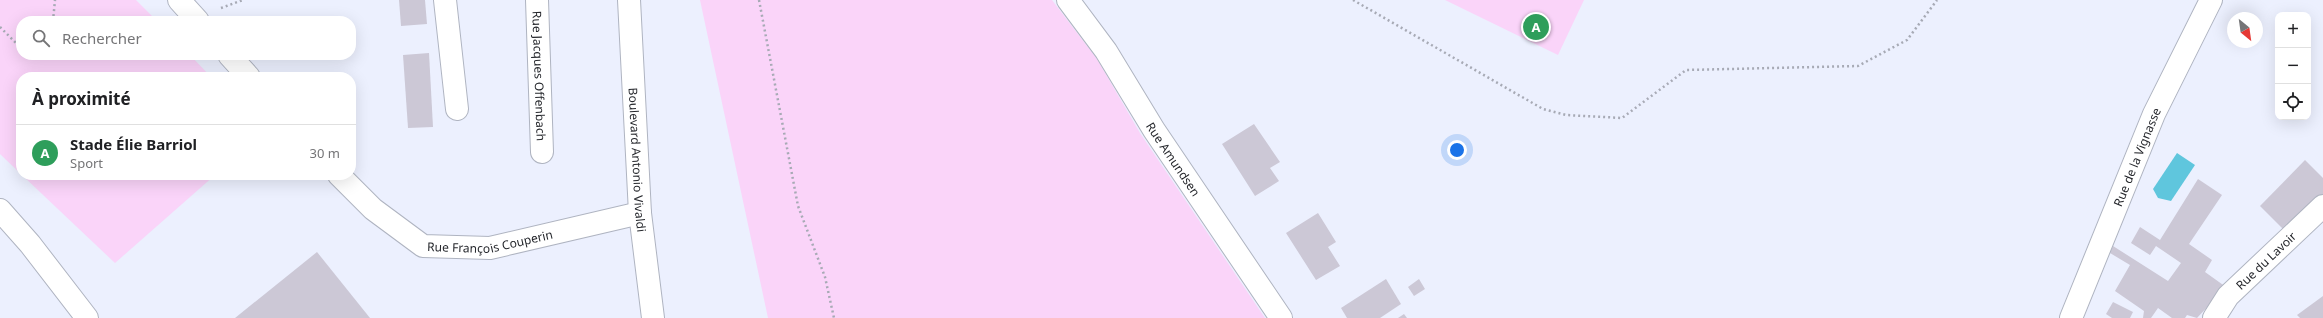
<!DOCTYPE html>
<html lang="fr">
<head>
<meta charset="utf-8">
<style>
	:root { --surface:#fff; --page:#f6f6f6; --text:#202124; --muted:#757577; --line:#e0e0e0; --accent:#2563eb }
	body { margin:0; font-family:"Noto Sans",sans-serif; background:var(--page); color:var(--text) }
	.controls { position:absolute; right:12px; top:12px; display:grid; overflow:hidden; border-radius:8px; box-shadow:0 4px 16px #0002 }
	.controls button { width:36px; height:36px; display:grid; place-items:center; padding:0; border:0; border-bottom:1px solid var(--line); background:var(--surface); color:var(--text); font:20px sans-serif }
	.compass { position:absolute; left:2227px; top:12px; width:36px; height:36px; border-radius:50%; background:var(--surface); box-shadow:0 4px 16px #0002; rotate:151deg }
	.you { position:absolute; left:1457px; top:150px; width:14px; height:14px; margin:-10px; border:3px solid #fff; border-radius:50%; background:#1a73e8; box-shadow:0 0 0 6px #1a73e833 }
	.badge { display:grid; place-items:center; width:26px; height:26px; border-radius:50%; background:var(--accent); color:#fff; font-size:13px; font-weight:700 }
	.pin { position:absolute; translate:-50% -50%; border:2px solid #fff; box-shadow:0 1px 4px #0006 }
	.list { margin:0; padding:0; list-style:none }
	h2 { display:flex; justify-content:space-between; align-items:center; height:52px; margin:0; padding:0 16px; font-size:17px }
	h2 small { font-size:13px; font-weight:400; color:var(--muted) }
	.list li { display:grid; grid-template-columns:26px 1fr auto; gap:12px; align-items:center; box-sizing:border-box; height:56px; padding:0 16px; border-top:1px solid var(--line) }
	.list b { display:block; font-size:15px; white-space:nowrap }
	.list p { margin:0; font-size:13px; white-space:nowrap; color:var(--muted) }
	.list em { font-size:13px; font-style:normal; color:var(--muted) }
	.icon { flex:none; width:22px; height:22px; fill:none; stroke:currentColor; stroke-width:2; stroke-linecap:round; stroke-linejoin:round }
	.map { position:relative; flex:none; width:2323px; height:318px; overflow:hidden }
	.search { position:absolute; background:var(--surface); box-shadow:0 4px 16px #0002; left:16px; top:16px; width:340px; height:44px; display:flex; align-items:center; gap:10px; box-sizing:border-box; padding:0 14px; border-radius:16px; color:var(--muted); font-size:15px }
	.panel { position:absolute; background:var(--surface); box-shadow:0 4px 16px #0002; left:16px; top:72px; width:340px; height:108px; border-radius:16px }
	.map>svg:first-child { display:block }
	.green { fill:#fad4f9 }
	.water { fill:#5fc6dd }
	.building { fill:#ccc8d6 }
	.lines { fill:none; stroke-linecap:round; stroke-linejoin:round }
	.minor-casing { stroke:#afb4c1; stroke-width:24 }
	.tertiary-casing { stroke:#afb4c1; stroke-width:24 }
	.path { stroke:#a7aab5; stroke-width:2.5; stroke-dasharray:2 3; stroke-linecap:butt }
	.minor { stroke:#fff; stroke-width:22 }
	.tertiary { stroke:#fff; stroke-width:22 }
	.labels { text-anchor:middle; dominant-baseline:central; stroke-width:3; stroke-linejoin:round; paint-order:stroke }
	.street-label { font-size:12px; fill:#26282d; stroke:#ecf0fe }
</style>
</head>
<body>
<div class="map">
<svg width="2323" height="318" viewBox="0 0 2323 318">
	<rect width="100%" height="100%" fill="#ecf0fe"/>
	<g class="green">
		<path d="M0,0H136L157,21H21V55H190L211,77H21V174L0,154Z"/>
		<path d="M700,0H1052L1097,59L1140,133L1265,318H768Z"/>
		<path d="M1445,0H1584L1558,55Z"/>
		<path d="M22,175H215L115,263Z"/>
	</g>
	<path class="water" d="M2177,153L2195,165L2171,201L2158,198L2153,189Z"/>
	<g class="building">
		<path d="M399,0H425L427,24L401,26Z"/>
		<path d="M429,53L433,127L408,128L403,55Z"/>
		<path d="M1254,124L1280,162L1270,168L1279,181L1255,196L1222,144Z"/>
		<path d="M2305,160L2323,178V194L2284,230L2260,206Z"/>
		<path d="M2198,179L2222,195L2189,244L2212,260L2205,272L2226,287L2197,318L2187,315L2185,318H2172L2158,308L2151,318H2143L2144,311L2115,291L2130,265L2110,253L2113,246L2168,281L2181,263L2156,246L2150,255L2131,243L2140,227L2160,240Z"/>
		<path d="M1318,213L1336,242L1328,247L1340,266L1316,280L1286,233Z"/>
		<path d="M317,252L370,318H235Z"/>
		<path d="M1386,279L1401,304L1380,318H1347L1341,308Z"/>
		<path d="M1419,279L1425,289L1414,296L1408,287Z"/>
		<path d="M2323,296V318H2300L2297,315Z"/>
		<path d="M2113,302L2133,312L2130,318H2112L2106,314Z"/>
		<path d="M1404,314L1407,318H1398Z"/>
	</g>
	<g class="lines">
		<g class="minor-casing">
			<g id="minor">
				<path d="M179,0L198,21"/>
				<path d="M445,0L457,109"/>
				<path id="s1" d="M537,0L542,152"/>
				<path id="s2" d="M1068,0L1106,51L1154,130L1281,318"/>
				<path d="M229,55L249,77"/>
				<path id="s3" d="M339,175L373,209L423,246L490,248L640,213"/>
				<path id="s4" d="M2071,318L2154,114L2211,0"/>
				<path id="s5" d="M2214,318L2228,296L2323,206"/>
			</g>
		</g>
		<g class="tertiary-casing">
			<g id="tertiary">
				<path id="s6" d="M629,0L640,213L653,318"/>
				<path d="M0,210L30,244L87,318"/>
			</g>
		</g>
		<g class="path">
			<path d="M759,0L798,206L825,277L834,318"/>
			<path d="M1353,0L1543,109L1566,115L1622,118L1686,70L1858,66L1907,40L1937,0"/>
			<path d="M221,8L243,0"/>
			<path d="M53,21L55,0"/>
			<path d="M0,27L21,48"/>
		</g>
		<use href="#minor" class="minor"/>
		<use href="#tertiary" class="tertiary"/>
	</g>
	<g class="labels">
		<g class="street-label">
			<text stroke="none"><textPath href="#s1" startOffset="76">Rue Jacques Offenbach</textPath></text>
			<text stroke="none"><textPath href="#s4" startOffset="174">Rue de la Vignasse</textPath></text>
			<text stroke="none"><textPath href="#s6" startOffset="160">Boulevard Antonio Vivaldi</textPath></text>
			<text stroke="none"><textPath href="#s2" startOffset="191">Rue Amundsen</textPath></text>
			<text stroke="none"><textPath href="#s3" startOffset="178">Rue François Couperin</textPath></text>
			<text stroke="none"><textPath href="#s5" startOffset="78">Rue du Lavoir</textPath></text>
		</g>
	</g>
</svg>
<div class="controls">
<button>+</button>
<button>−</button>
<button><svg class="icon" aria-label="locate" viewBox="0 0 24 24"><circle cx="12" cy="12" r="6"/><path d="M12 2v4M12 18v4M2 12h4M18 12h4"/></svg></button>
</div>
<svg class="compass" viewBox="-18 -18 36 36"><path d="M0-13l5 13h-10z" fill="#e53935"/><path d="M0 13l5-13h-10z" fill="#757577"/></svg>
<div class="you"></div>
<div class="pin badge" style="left:1536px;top:27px;background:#2e9e5b">A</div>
<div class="search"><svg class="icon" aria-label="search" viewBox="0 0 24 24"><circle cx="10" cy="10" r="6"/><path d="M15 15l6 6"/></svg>Rechercher</div>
<section class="panel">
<h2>À proximité<small></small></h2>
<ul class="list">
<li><span class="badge" style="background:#2e9e5b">A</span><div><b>Stade Élie Barriol</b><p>Sport</p></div><em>30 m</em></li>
</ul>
</section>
</div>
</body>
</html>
